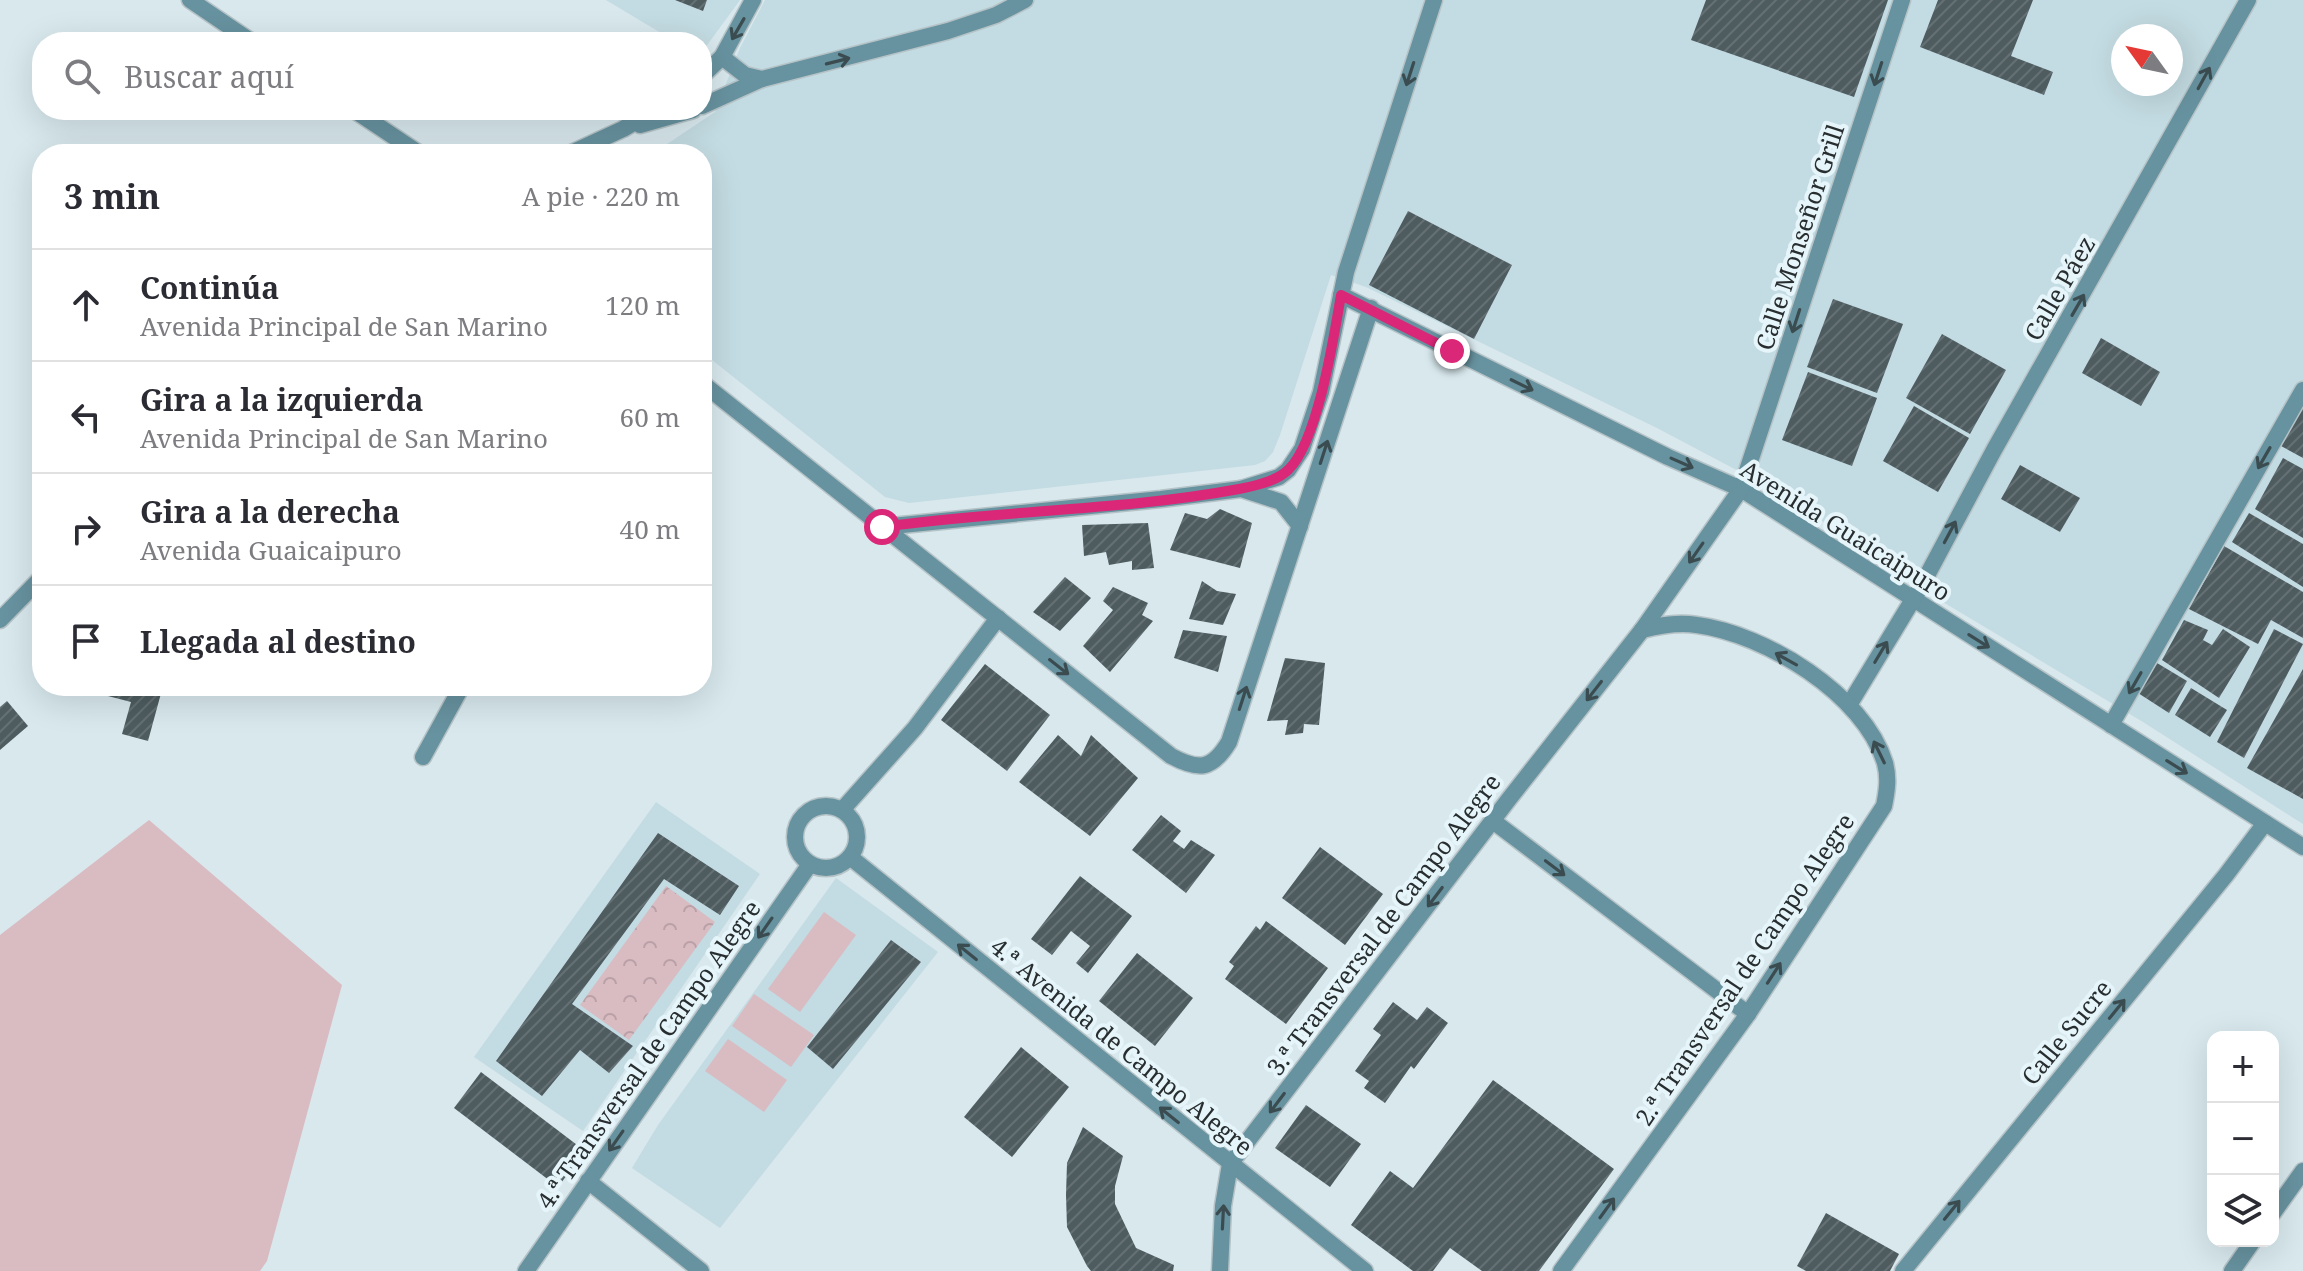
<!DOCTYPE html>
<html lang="es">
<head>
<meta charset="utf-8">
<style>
	:root { --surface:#fff; --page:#f2f2f3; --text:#2b2b33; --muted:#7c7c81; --line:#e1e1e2 }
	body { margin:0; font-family:"Noto Serif",serif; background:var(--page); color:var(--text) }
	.controls { position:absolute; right:24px; bottom:24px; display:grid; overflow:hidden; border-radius:16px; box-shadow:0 8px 32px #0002 }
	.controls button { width:72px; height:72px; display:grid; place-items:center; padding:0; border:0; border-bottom:2px solid var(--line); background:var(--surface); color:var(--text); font:40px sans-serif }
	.compass { position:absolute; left:2111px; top:24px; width:72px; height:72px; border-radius:50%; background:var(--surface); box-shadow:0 8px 32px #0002; rotate:303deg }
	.stop { position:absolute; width:24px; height:24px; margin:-18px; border:6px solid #db2777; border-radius:50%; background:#fff }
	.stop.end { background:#db2777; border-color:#fff; box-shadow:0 2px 8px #0008 }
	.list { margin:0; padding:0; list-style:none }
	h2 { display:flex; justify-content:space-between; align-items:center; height:104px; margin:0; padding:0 32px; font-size:34px }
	h2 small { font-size:26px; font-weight:400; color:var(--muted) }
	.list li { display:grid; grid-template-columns:52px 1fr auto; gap:24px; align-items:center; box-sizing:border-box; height:112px; padding:0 32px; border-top:2px solid var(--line) }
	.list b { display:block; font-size:30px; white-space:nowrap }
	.list p { margin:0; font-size:26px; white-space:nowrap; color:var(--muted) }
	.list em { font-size:26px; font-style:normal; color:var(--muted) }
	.icon { flex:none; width:44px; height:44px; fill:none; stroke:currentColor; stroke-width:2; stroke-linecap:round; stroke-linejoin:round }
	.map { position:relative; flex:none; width:2303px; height:1271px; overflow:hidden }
	.search { position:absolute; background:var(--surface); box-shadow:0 8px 32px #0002; left:32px; top:32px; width:680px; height:88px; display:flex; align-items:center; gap:20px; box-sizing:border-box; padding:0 28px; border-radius:32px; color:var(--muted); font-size:30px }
	.panel { position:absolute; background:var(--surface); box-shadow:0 8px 32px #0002; left:32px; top:144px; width:680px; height:552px; border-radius:32px }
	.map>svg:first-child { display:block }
	.built { fill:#c3dbe2; fill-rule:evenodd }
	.grass { fill:#d9bbc2 }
	.park { fill:url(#park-crowns) }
	.building { fill:url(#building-hatch) }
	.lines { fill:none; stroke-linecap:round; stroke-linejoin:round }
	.street-casing { stroke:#b5c3c7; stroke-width:19 }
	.street { stroke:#67929f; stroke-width:16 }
	.oneway { stroke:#3b4c51 }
	.route { stroke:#db2777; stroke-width:10 }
	.labels { text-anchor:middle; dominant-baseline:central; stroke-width:8; stroke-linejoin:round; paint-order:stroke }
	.street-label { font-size:24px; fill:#282e30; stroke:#e5f5fa }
</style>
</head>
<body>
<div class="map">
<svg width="2303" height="1271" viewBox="0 0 2303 1271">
	<defs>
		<pattern id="park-crowns" width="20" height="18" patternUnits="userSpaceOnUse" patternTransform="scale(2)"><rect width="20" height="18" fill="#d9bbc2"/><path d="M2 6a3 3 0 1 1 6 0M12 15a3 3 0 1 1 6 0" fill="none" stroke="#baa1a7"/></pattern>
		<pattern id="building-hatch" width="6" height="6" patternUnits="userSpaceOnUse" patternTransform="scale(2)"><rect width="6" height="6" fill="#4e5c60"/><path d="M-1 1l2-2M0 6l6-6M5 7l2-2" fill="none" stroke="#647073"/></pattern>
	</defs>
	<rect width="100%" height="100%" fill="#d8e8ed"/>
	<g class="built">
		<path d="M606,0H740L702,52V42H676Z"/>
		<path d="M765,0H2303V824L2143,722L1943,602L1782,494L1657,428L1366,287L1331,275L1280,435L1273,452L1265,461L1255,465L909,503L885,497L702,352V154H652L715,112L740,48ZM2123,36H2171V84H2123Z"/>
		<path d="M656,802L760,874L583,1131L474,1057Z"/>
		<path d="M836,878L938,952L720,1228L632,1168L658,1125Z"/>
	</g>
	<g class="grass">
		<path d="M149,820L342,985L267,1261L260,1271H0V935Z"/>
		<path d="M824,912L856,935L800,1012L768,989Z"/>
		<path d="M754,994L814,1035L791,1067L732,1026Z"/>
		<path d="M728,1039L787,1080L764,1112L705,1071Z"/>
	</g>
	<path class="park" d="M666,886L715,922L629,1040L580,1005Z"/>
	<g class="building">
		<path d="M675,0H707L703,11Z"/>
		<path d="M1706,0H1888L1854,97L1691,40Z"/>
		<path d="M1938,0H2033L2011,56L2053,72L2044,95L1920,47Z"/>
		<path d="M1408,211L1512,265L1474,339L1369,285Z"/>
		<path d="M1833,299L1903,324L1877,393L1807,367Z"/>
		<path d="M1942,334L2006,370L1970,434L1906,398Z"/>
		<path d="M2101,338L2160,372L2141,406L2082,373Z"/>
		<path d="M1808,372L1877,398L1852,466L1782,440Z"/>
		<path d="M1914,406L1969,438L1938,492L1883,461Z"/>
		<path d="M2303,406V458L2281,446Z"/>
		<path d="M2283,458L2303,469V538L2255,509Z"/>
		<path d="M2020,465L2080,498L2060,532L2001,499Z"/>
		<path d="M1220,509L1252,523L1240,568L1170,550L1185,513L1207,519Z"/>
		<path d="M2249,513L2303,544V587L2232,542Z"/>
		<path d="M1148,523L1154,568L1132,570V561L1109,565L1106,552L1084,556L1082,525Z"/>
		<path d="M2224,546L2303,592V638L2271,620L2258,644L2189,609Z"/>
		<path d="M1065,577L1091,598L1060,631L1033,612Z"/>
		<path d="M1202,581L1217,591L1236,594L1223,625L1189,619Z"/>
		<path d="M1113,587L1148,603L1142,615L1153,621L1110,672L1083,646L1113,610L1103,601Z"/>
		<path d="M2184,620L2208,630L2203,640L2212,645L2223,629L2250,647L2219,698L2162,660Z"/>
		<path d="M2274,629L2303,644L2244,758L2217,742Z"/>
		<path d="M1183,630L1227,636L1218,672L1174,658Z"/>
		<path d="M1285,658L1325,663L1319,725L1304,724L1303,733L1285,735L1288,720L1267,721Z"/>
		<path d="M2157,663L2187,681L2169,713L2138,693Z"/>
		<path d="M985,664L1050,715L1007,771L941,720Z"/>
		<path d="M2303,669V799L2247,768Z"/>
		<path d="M82,686H163L148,741L122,734L131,702L81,689Z"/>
		<path d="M2191,688L2227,710L2210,737L2175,715Z"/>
		<path d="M7,701L28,726L0,750V707Z"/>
		<path d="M1058,735L1081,756L1091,735L1138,778L1090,836L1019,782Z"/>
		<path d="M1161,815L1181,831L1173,841L1184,849L1191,840L1215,855L1186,893L1132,850Z"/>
		<path d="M658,833L739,886L720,915L664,879L572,1004L633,1046L609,1073L580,1050L542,1096L496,1061Z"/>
		<path d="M1320,847L1383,894L1345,945L1282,898Z"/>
		<path d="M1080,876L1132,916L1088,973L1076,963L1090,946L1071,931L1052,955L1031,939Z"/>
		<path d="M1266,921L1328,968L1286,1024L1225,979L1234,966L1229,962L1256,926L1260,930Z"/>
		<path d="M891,940L921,962L833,1069L807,1047Z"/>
		<path d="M1137,953L1193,998L1155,1046L1099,1001Z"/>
		<path d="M1393,1002L1417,1020L1427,1007L1448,1023L1414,1069L1411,1066L1385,1103L1364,1088L1369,1081L1355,1071L1381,1035L1373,1029Z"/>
		<path d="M1021,1047L1069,1087L1012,1157L964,1117Z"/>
		<path d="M481,1072L585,1151L558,1187L454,1108Z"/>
		<path d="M1493,1080L1614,1169L1539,1271H1482L1450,1248L1433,1271H1413L1351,1225L1390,1171L1413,1188Z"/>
		<path d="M1306,1105L1361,1144L1330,1187L1275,1148Z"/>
		<path d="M1083,1127L1123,1156L1115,1186V1204L1136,1248L1174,1265L1173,1271H1091L1087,1266L1067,1227L1066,1195L1067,1163Z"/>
		<path d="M1826,1213L1899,1254L1890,1271H1806L1797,1266Z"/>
	</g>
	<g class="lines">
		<g class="street-casing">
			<g id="street">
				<path d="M190,0L252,42"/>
				<path d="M722,57L745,75L762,79"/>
				<path d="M702,76L722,57L753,0"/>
				<path d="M702,106L762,79L948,31L996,15L1025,0"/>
				<path d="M354,110L420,154"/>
				<path d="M640,125L693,110"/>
				<path d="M569,154L623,129L655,110"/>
				<path d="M1341,295L1668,457L1741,489L2303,847"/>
				<path d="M702,383L1171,756C1199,771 1212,770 1229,742L1371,308"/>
				<path d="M1241,489L1279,477L1288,470L1302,449L1321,392L1346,272L1434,0"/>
				<path d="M882,527L1161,499L1241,489L1281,502L1300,526"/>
				<path d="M0,620L42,577"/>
				<path d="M1849,705L1923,583L1994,450L2248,0"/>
				<path d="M2111,725L2303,390"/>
				<path d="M423,757L462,686"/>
				<circle cx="826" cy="837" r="31"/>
				<path d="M842,810L915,728L998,618"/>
				<path d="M1493,821L1748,1014"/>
				<path d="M850,857L1365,1271"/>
				<path d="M588,1181L701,1271"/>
				<path d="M2273,1213L2303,1171"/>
				<path d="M526,1271L810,864"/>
				<path d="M1220,1271L1223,1206L1230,1164L1509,799L1642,630L1741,489L1902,0"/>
				<path d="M1561,1271L1748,1014L1884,806C1887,791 1889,778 1885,763C1864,694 1765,634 1697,625C1678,622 1661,625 1642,630"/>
				<path d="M1903,1271L2226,875L2265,823"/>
				<path d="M2232,1271L2253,1241"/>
			</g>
		</g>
		<use href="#street" class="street"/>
	</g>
	<defs><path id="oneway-shaft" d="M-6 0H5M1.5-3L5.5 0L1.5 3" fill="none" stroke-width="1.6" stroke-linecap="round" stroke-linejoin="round" transform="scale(2)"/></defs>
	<g class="oneway">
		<use href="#oneway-shaft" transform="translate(738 29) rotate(120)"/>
		<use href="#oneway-shaft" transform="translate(838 61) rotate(-14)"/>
		<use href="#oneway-shaft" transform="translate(1410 74) rotate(108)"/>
		<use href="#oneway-shaft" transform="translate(1878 74) rotate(108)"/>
		<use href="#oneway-shaft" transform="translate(2204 78) rotate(-61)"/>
		<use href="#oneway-shaft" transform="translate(2078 305) rotate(-60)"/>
		<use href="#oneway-shaft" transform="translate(1796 321) rotate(108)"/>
		<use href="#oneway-shaft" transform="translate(1522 385) rotate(26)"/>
		<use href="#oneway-shaft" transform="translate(1324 452) rotate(-72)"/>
		<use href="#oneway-shaft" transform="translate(2264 458) rotate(120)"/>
		<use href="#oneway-shaft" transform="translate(1682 463) rotate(24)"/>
		<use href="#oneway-shaft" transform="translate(1950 532) rotate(-62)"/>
		<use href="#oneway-shaft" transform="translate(1696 553) rotate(125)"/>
		<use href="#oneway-shaft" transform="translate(1979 641) rotate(32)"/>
		<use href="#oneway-shaft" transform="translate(1881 652) rotate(-59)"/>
		<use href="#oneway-shaft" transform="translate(1786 659) rotate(-151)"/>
		<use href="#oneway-shaft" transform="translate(1059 667) rotate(38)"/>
		<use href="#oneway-shaft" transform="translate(2135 683) rotate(120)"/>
		<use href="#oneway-shaft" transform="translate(1594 691) rotate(128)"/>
		<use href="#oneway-shaft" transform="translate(1243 698) rotate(-72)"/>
		<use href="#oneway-shaft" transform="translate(1879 752) rotate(-116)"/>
		<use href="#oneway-shaft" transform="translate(2177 767) rotate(32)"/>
		<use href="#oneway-shaft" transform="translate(1555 868) rotate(37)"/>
		<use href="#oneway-shaft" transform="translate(1435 897) rotate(127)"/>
		<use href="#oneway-shaft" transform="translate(765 928) rotate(125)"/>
		<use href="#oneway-shaft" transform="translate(967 952) rotate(-141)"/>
		<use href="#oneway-shaft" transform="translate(1774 973) rotate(-57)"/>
		<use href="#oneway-shaft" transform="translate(2117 1009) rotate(-51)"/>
		<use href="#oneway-shaft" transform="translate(1277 1103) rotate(127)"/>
		<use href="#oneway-shaft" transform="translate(1169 1115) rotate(-141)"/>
		<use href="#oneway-shaft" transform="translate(616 1141) rotate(125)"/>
		<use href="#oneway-shaft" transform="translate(1607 1208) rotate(-54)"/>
		<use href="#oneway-shaft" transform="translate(1952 1210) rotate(-51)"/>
		<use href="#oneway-shaft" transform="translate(1223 1217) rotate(-87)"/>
	</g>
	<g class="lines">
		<path class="route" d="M882,527C1000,510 1121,511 1239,489C1255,486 1278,481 1289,469C1318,440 1334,336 1341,295L1452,351"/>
	</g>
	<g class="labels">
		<g class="street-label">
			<text transform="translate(1799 237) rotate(-72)">Calle Monseñor Grill</text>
			<text transform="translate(2059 288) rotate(-60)">Calle Páez</text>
			<text transform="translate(1846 530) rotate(32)">Avenida Guaicaipuro</text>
			<text transform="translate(1383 924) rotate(-53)">3.ª Transversal de Campo Alegre</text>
			<text transform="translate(1744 969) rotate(-56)">2.ª Transversal de Campo Alegre</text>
			<text transform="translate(2066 1032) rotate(-51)">Calle Sucre</text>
			<text transform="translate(1122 1046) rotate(39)">4.ª Avenida de Campo Alegre</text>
			<text transform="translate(648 1054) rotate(-55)">4.ª Transversal de Campo Alegre</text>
		</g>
	</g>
</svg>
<div class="controls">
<button>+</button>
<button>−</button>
<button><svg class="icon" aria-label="layers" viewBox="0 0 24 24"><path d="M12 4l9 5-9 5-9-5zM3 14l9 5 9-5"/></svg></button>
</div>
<svg class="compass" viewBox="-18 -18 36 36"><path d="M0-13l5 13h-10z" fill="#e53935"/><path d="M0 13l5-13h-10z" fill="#7c7c81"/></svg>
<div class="stop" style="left:882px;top:527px"></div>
<div class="stop end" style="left:1452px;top:351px"></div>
<div class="search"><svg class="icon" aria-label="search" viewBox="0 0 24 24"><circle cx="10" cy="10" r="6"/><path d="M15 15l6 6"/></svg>Buscar aquí</div>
<section class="panel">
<h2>3 min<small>A pie · 220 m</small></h2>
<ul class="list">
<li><svg class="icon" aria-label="ahead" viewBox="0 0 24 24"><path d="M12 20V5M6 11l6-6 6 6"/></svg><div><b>Continúa</b><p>Avenida Principal de San Marino</p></div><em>120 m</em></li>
<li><svg class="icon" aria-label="left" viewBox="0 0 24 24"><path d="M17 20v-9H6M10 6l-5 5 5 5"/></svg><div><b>Gira a la izquierda</b><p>Avenida Principal de San Marino</p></div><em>60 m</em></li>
<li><svg class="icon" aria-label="right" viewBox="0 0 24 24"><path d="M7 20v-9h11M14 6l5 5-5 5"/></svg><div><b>Gira a la derecha</b><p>Avenida Guaicaipuro</p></div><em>40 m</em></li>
<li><svg class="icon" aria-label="arrive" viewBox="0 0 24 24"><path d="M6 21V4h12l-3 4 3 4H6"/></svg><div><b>Llegada al destino</b></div></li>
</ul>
</section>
</div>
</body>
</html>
